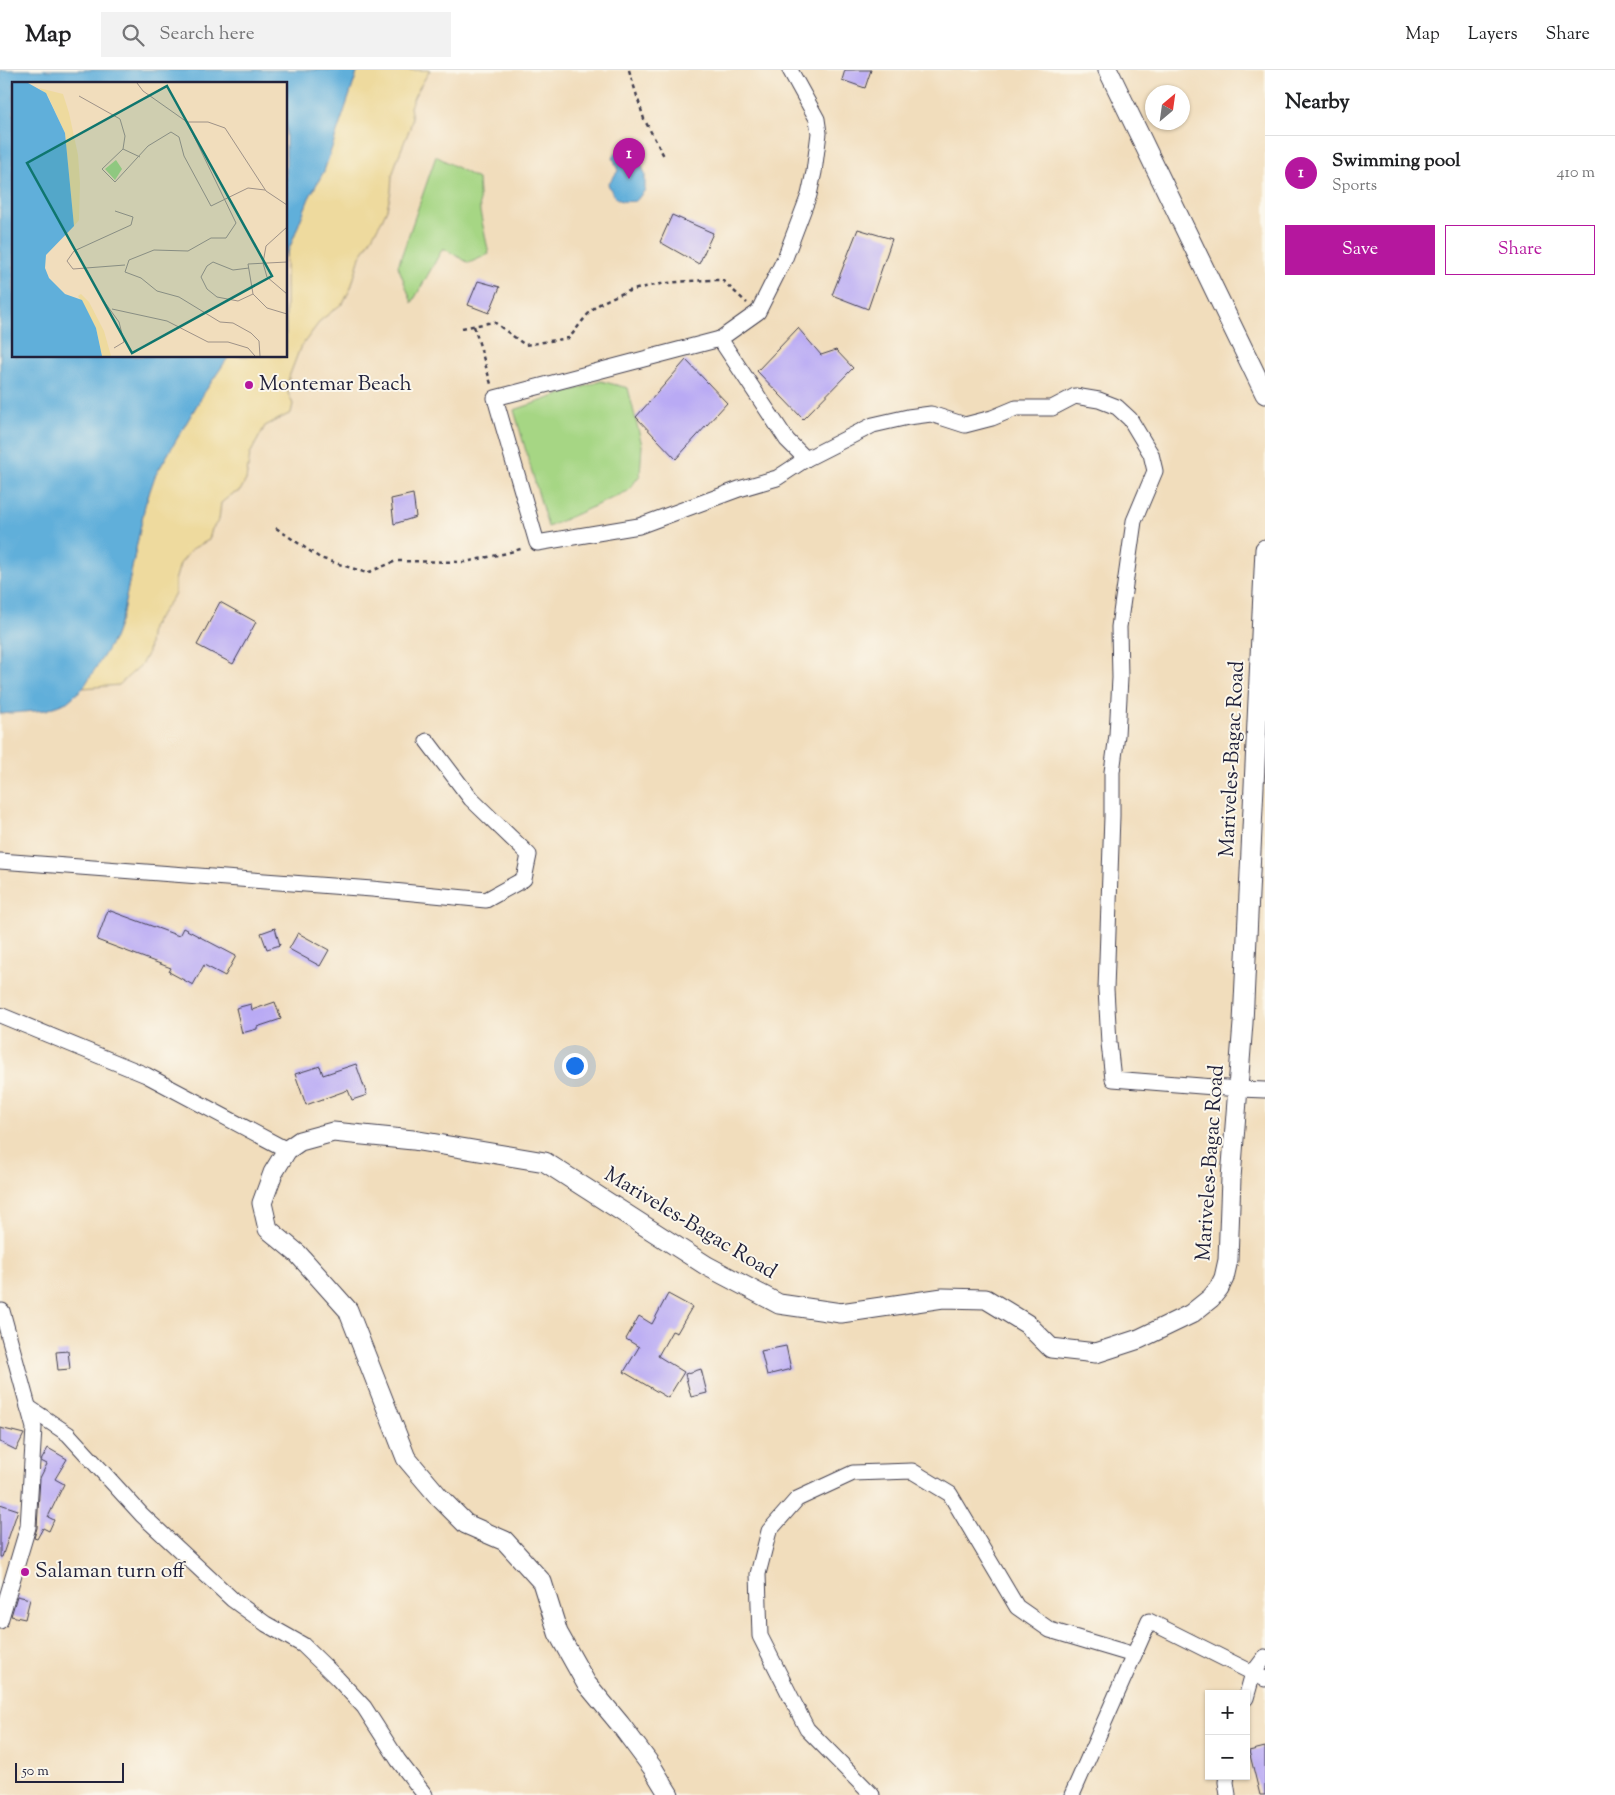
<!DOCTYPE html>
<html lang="en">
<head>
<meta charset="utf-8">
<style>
	:root { --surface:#fff; --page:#f2f2f2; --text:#202124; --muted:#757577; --line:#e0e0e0; --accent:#b5179e }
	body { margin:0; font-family:"Sorts Mill Goudy",serif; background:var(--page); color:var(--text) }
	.controls { position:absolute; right:15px; bottom:15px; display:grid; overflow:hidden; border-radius:0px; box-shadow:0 1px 4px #0004 }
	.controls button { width:45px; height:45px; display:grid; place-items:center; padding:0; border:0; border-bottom:1px solid var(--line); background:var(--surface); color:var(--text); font:25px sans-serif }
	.compass { position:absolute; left:1145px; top:15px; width:45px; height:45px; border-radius:50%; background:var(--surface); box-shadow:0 1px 4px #0004; rotate:29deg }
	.scale { position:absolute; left:15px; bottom:12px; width:109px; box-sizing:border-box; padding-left:5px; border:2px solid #22223b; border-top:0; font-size:14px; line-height:18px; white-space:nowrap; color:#22223b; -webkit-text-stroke:4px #fbf7ec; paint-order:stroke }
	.you { position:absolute; left:574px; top:995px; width:18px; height:18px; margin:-12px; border:4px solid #fff; border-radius:50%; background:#1a73e8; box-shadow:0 0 0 8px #1a73e833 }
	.badge { display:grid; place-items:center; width:32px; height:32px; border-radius:50%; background:var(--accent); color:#fff; font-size:16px; font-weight:700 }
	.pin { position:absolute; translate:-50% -41px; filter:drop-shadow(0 1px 2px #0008) }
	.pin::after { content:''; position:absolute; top:26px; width:18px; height:15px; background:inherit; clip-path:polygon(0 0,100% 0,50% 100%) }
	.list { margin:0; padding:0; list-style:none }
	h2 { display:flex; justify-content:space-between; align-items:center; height:65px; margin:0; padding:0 20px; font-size:21px }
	h2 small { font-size:16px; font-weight:400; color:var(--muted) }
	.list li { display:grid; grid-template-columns:32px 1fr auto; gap:15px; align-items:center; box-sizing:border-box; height:75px; padding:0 20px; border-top:1px solid var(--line) }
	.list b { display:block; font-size:19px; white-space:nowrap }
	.list p { margin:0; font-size:16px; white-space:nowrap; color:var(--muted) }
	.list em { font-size:16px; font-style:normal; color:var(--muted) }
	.actions { display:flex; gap:10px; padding:15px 20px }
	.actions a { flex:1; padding:11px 0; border:1px solid var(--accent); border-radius:0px; text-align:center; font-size:18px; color:var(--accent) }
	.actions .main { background:var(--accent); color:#fff }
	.icon { flex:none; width:28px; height:28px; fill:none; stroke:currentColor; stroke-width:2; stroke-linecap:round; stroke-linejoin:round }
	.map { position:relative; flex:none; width:1265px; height:1725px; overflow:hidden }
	header { display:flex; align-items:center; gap:30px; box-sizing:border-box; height:70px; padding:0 25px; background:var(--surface); border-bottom:1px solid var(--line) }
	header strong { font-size:24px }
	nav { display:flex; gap:28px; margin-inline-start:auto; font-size:18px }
	.search { width:350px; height:45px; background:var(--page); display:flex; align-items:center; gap:12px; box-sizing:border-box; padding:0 18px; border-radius:0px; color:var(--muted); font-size:19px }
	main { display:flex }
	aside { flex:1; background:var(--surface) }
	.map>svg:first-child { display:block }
	.green { fill:#a6d684; stroke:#647c60 }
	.sand { fill:#eeda9e; stroke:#887e6c }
	.water { fill:#60afda; stroke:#41688a }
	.building { fill:#b9aaf4 }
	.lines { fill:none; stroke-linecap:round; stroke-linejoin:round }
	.minor-casing { stroke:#413e4e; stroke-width:17 }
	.major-casing { stroke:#413e4e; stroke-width:21 }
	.path { stroke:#413e4e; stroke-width:2.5; stroke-dasharray:4 4; stroke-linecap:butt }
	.minor { stroke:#fff; stroke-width:15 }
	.major { stroke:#fff; stroke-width:19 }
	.poi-dot { fill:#b5179e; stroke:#fbf7ec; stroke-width:2 }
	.labels { text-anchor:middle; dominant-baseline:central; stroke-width:4; stroke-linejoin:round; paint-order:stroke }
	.poi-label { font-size:21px; fill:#22223b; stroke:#fbf7ec; text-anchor:start }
	.street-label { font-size:21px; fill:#22223b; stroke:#fbf7ec }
	.inset-road { fill:none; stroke:#9e9288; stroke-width:1 }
	.view { fill:#0f766e; fill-opacity:0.15; stroke:#0f766e; stroke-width:2.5 }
	.inset-edge { fill:none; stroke:#22223b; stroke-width:2.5 }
</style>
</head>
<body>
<header>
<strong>Map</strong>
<div class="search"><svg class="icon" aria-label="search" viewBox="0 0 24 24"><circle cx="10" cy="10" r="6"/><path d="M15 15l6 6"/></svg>Search here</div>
<nav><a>Map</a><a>Layers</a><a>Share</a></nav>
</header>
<main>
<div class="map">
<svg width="1265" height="1725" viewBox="0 0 1265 1725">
	<rect width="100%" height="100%" fill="#fbf7ec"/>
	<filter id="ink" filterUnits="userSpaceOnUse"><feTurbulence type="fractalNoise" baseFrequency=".02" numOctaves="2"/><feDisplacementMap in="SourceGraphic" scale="10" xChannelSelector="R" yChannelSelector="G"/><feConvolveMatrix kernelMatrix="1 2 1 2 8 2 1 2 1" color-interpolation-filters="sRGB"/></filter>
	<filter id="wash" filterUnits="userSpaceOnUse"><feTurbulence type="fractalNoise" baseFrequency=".0096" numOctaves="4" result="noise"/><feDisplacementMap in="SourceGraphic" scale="20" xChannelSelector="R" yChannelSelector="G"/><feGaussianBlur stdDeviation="1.12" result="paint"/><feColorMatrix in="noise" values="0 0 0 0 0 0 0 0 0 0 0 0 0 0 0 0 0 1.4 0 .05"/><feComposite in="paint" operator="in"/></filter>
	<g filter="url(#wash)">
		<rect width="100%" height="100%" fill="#f1ddbc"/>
		<g class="green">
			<path d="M436,86L478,109L480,142L489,184L469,193L443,178L412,233L398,196Z"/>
			<path d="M601,311L628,318L642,375L640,405L628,421L548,457L514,340Z"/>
		</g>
		<path class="sand" d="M358,0H430L415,25L410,37L412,49L410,58L397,90L392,106L391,121L387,139L382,150L360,187L351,218L343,233L321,250L300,278L289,307L288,323L293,334L291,343L265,356L250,384L246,410L240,421L231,425L221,433L219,450L212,459L209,470L192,479L180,494L175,511V524L151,558L148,582L141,595L119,615L83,618L114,568L122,547L145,435L155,406L204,323L229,286H286V187L309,128L324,101Z"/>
		<g class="water">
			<path d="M0,0H358L324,101L309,128L286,187V14H14V286H229L204,323L155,406L145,435L122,546L114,568L104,585L83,618L67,632L46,640L0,644Z"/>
			<path d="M621,78L633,82L639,89L645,104V120L636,131C618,133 615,130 608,114L618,101L613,87Z"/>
		</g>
		<g id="blocks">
			<g class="building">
				<path d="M845,0H871L865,18L842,10Z"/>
				<path d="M672,145L713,163L699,194L660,172Z"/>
				<path d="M858,159L892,169L868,239L832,225Z"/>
				<path d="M478,211L500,217L489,243L468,235Z"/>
				<path d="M798,258L821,285L836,280L853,298L803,349L757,301Z"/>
				<path d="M686,290L727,333L676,389L636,347Z"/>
				<path d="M413,424L416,447L394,454L391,429Z"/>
				<path d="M220,532L256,552L233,594L197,575Z"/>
				<path d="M108,840L179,866L183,858L236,886L225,906L204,895L193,915L169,902L171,898L97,870Z"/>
				<path d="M275,858L280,875L267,879L261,863Z"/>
				<path d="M298,863L329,880L320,896L289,879Z"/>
				<path d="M275,932L281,949L257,957V959L242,963L236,938L251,934L252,940Z"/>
				<path d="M356,994L367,1025L352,1030L348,1020L306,1035L295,1004L320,996L323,1005Z"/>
				<path d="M668,1224L692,1237L677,1263L672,1261L658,1286L684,1302L668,1328L624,1302L639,1277L626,1269L639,1246L652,1254Z"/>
				<path d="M786,1276L791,1299L767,1305L761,1281Z"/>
				<path d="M68,1281L70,1299L58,1300L56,1282Z"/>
				<path d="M701,1299L707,1323L691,1327L685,1304Z"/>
				<path d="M0,1358L24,1364L16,1380L0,1372Z"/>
				<path d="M48,1378L67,1389L55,1409L64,1414L48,1447L54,1450L49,1461L43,1458L37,1469L34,1468L37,1458L40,1408L47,1394L41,1391L42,1389Z"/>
				<path d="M0,1434L18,1440L2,1487H0Z"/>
				<path d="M17,1526L30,1529L25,1549L11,1546Z"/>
				<path d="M1265,1677V1725H1260L1249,1681Z"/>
			</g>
		</g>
	</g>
	<g filter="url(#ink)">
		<use href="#blocks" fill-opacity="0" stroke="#413e4e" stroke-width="1"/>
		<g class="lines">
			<g class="minor-casing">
				<g id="minor">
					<path d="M790,0L817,49L819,63L814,102L809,125L785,188L758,242L720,269L787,370L806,389"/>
					<path d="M720,269L495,328L537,473L639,456L739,419L777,408L806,389L873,355L908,347L931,344L965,355L992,348L1016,338H1052L1075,326L1099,330L1117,337L1130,349L1151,384L1155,401L1134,451L1119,557L1120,608L1117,665L1112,702V746L1106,919L1109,973L1113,1009L1239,1019L1265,1020"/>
					<path d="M0,791L372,819L486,830L524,809L529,785L471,729L427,671"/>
					<path d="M0,945L146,1005L287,1080"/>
					<path d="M28,1337L68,1364L142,1445L233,1530L266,1554L303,1575L337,1608L364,1637L398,1690L425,1725"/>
					<path d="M0,1551L28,1457L34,1358L2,1241"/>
					<path d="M1246,1628L1253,1603L1265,1587"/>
					<path d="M1227,1706L1226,1712L1228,1725"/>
					<path d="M872,1725L807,1659L760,1566L758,1504L769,1461L797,1429L853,1403L912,1401L950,1424L1017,1537L1050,1560L1134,1585"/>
					<path d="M1072,1725L1149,1551L1265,1609"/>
				</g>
			</g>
			<g class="major-casing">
				<g id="major">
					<path d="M1108,0L1265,324"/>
					<path d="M669,1725L652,1697L620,1654L586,1613L558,1563L542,1512L505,1471L466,1454L439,1427L406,1388L348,1240L298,1184L268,1159L262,1133L273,1103L287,1080L300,1071L333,1062L413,1070L545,1092L707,1196L779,1234L841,1243L943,1228L986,1229L1027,1254L1051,1278L1096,1283L1139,1269L1191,1244L1211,1228L1219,1218L1224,1208L1228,1190L1231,1108L1243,953L1265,479"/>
				</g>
			</g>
			<g class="path">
				<path d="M629,0L644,49L664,86"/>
				<path d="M474,256L491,314"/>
				<path d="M462,258L494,252L525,275L569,268C577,259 585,246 594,238C626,214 683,210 722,210L747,233"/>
				<path d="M276,458L320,488L367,503L396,491L465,492L507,483L524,478"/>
			</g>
			<use href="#minor" class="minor"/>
			<use href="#major" class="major"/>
		</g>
	</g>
	<g class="poi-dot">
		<circle cx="249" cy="315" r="5"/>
		<circle cx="25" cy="1502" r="5"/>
	</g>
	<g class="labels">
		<g class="poi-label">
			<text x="259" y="315">Montemar Beach</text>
			<text x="35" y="1502">Salaman turn off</text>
		</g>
		<g class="street-label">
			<text transform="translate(1233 689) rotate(-87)">Mariveles-Bagac Road</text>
			<text transform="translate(1211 1093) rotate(-86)">Mariveles-Bagac Road</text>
			<text transform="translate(690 1154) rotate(31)">Mariveles-Bagac Road</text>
		</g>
	</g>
	<g transform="translate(12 12)">
		<rect width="275" height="275" fill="#f1ddbc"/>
		<path d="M104,78L110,87L103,98L93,87Z" fill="#a6d684"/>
		<path d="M27,6L51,12L57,31L66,73L68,101L67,138L62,144L53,51L36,14ZM69,212L77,220L92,249L99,274H90L84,246L66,214Z" fill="#eeda9e"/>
		<path d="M0,1H16L34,11L53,51L62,144L34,173L33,186L37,196L53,212L70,218L84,246L90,274H0Z" fill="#60afda"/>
		<path class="inset-road" d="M125,1L131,9L175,40L224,141L214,156H199L176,169L142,168L117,178L113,190L129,196L145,209L167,215L208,240L221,241L239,251L247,259L248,274M67,14L108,37L113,54L111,67L128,75M175,40H196L213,46L254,109L275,123M111,67L90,87L103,100L136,64L159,50L167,55L172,74L199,124L236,106L253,108M103,129L121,135L119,143L62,169L55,179L61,187L113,183M275,145L254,164L251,181L255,195L275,212M275,180L236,182L241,212L255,226L275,232M237,186L221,188L201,180L195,184L189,195L195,207L205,215L226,219L241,212M91,218L107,240L112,260L102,266M100,227L155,239L196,260H216L236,266L243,274"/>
		<path class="view" d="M155,4L260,194L120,271L15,81Z"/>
		<rect width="275" height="275" class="inset-edge"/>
	</g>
</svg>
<div class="controls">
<button>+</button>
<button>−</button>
</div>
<svg class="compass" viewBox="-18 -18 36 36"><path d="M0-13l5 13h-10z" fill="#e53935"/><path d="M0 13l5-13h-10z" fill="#757577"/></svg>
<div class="scale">50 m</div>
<div class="you"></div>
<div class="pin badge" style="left:629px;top:109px">1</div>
</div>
<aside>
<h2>Nearby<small></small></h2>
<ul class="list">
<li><span class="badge">1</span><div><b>Swimming pool</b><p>Sports</p></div><em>410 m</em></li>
</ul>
<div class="actions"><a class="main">Save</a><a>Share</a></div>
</aside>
</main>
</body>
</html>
